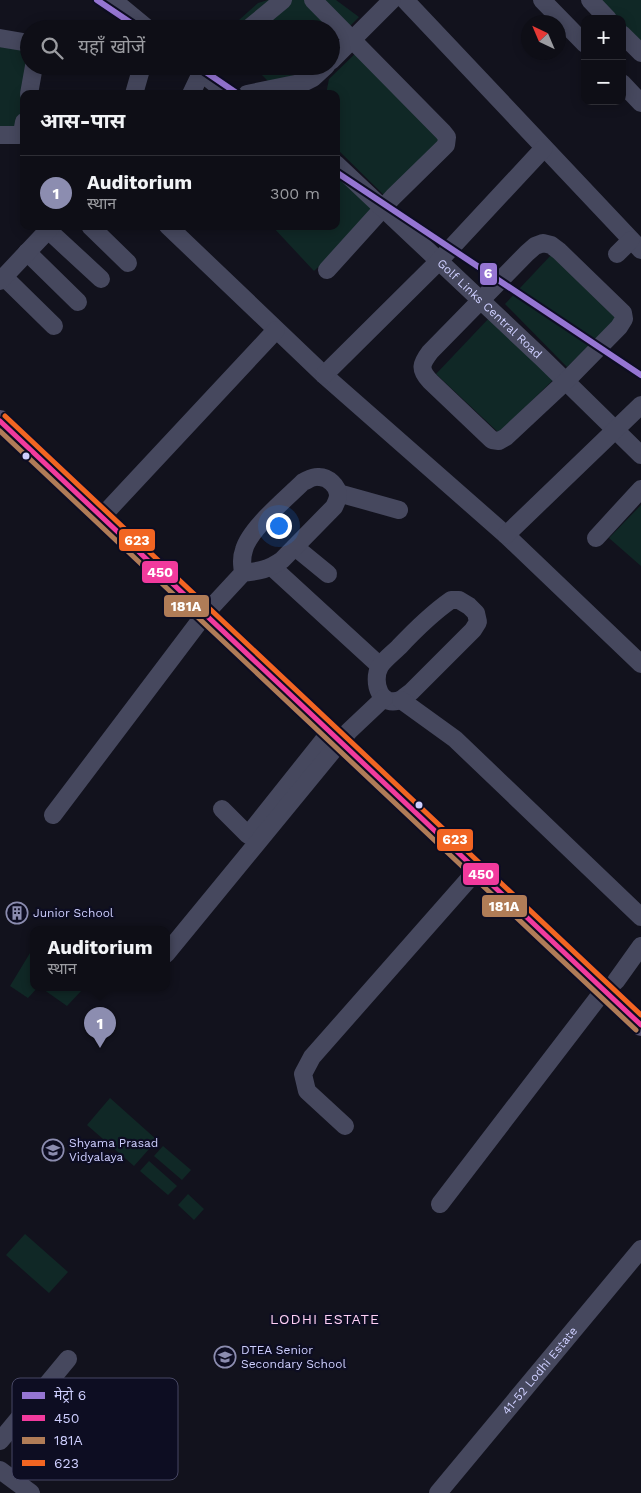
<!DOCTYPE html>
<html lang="hi">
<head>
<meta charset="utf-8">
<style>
	:root { --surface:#0e0e16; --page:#1c1c23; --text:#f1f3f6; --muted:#9b9ca1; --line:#2e2e35; --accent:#8c8db0 }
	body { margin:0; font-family:"Work Sans","Noto Sans Devanagari",sans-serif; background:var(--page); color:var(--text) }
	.controls { position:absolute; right:15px; top:15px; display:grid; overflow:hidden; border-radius:10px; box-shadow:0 2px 12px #0003 }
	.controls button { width:45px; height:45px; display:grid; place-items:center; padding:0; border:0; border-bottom:1px solid var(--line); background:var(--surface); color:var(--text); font:25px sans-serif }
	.compass { position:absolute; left:521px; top:15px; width:45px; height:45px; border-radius:50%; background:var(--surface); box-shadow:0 2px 12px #0003; rotate:316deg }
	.you { position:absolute; left:278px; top:525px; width:18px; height:18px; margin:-12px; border:4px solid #fff; border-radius:50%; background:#1a73e8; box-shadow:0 0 0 8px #1a73e833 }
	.badge { display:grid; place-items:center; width:32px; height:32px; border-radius:50%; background:var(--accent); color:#fff; font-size:16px; font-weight:700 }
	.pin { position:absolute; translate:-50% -41px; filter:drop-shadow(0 1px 2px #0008) }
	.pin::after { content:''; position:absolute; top:26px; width:18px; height:15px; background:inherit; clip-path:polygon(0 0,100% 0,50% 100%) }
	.popup { position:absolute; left:30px; top:926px; width:140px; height:65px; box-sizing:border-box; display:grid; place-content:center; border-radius:10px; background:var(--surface); filter:drop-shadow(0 1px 4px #0005); font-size:16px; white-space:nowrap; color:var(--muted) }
	.popup b { font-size:19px; color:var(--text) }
	.popup::after { content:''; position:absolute; left:50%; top:100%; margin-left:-10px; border:10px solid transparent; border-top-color:var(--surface) }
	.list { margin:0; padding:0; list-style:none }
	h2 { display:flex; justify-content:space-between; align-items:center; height:65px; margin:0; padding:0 20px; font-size:21px }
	h2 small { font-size:16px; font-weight:400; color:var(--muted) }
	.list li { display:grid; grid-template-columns:32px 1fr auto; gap:15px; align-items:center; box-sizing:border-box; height:75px; padding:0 20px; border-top:1px solid var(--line) }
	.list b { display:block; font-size:19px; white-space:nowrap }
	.list p { margin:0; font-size:16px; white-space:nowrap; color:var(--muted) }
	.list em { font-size:16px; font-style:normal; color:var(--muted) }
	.icon { flex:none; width:28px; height:28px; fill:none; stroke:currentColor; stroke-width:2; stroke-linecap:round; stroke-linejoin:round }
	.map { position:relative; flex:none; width:641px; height:1493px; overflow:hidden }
	.search { position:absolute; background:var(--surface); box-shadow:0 2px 12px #0003; left:20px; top:20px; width:320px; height:55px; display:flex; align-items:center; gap:12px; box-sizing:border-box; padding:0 18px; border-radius:28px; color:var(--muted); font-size:19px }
	.panel { position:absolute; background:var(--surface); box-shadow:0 2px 12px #0003; left:20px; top:90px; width:320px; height:140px; border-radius:10px }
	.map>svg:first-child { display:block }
	.green { fill:#102826 }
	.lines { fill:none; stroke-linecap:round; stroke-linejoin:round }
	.minor { stroke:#46485e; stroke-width:18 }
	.major { stroke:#595371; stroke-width:22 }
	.bus-1-casing { stroke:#0d0d22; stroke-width:9 }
	.bus-2-casing { stroke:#0d0d22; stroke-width:9 }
	.bus-3-casing { stroke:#0d0d22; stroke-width:9 }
	.bus-1 { stroke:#f13a9d; stroke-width:5 }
	.bus-2 { stroke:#b07c57; stroke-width:5 }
	.bus-3 { stroke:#f26522; stroke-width:5 }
	.metro-1-casing { stroke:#0d0d22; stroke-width:10 }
	.metro-1 { stroke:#9575d3; stroke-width:6 }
	.bus-dot { fill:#cecfff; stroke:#0d0d22; stroke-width:2 }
	.labels { text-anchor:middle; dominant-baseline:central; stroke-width:4.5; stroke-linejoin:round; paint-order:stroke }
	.street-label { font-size:12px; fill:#cecfff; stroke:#0d0d22 }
	.poi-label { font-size:12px; fill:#cecfff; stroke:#0d0d22; text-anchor:start }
	.neighbourhood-label { font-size:14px; letter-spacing:1px; fill:#ffd0f5; stroke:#0d0d22 }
	.key { fill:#0d0d22; stroke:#474764; stroke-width:1 }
	.key-label { font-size:14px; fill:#cecfff }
	.line-badge { stroke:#0d0d22; stroke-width:2 }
	.badge-label { font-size:14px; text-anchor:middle; font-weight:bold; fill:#fff }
</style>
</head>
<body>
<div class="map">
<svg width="641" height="1493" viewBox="0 0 641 1493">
	<rect width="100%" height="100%" fill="#12121d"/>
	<g class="green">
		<path d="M268,0H336L359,17L331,45V29H229L258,3Z"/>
		<path d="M600,0H641V43L622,23V19H618Z"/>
		<path d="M0,39L29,45V66L24,94V115L19,133L0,129Z"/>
		<path d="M359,50L447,140L389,200L336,148V94H326L329,79Z"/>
		<path d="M253,66H311L306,71L270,83Z"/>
		<path d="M336,176L376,212L314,271L272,226H336Z"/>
		<path d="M552,254L620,315L567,367L505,304Z"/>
		<path d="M490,317L555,378L499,433L436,374Z"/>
		<path d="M641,505V566L609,538Z"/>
		<path d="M30,953L34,954V987H38L28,998L10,986Z"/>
		<path d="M40,987H78L82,990L67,1006Z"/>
		<path d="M110,1098L157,1140L134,1166L87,1125Z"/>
		<path d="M163,1146L191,1170L182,1180L154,1156Z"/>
		<path d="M149,1161L177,1186L168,1195L140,1171Z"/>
		<path d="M188,1194L204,1209L194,1220L178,1205Z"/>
		<path d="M25,1234L68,1272L49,1293L6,1255Z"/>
	</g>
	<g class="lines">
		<g class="minor">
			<path d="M113,0L148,29"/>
			<path d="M313,0L443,132L447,137L446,145L442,149L393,197L327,270"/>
			<path d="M405,0L641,250"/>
			<path d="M542,0L585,44"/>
			<path d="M590,0L608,19"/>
			<path d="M248,29L283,0"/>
			<path d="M622,34L641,53"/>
			<path d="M0,38L29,43"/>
			<path d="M331,61L392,0"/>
			<path d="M193,66L228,94"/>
			<path d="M622,83L641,103"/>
			<path d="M29,94L34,66"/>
			<path d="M134,94L142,66"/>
			<path d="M191,94L201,73L206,66"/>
			<path d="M247,94L305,82L313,78L326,66"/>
			<path d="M0,135H19L22,133L24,122"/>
			<path id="s1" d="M336,164L543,359L641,455"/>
			<path d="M90,226L128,263"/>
			<path d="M168,226L324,375L506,535L641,664"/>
			<path d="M48,230L101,279"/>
			<path d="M543,243L551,245L559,251L623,313L624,319L619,327L566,381L506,437L499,441L492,440L430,381C419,369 421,364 430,352L527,253L535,246Z"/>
			<path d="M27,252L78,302"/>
			<path d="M617,254L631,240"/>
			<path d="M4,277L54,326"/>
			<path d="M0,281L52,226"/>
			<path d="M324,375L438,262L544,148"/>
			<path d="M338,493L399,510"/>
			<path d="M109,509L276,330"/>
			<path d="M506,535L641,405"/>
			<path d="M596,538L641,489"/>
			<path d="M295,547L328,574"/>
			<path d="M272,567L380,666"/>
			<path d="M451,600H459L469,606L476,613L478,622L473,630L411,692C408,694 405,697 402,699C381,710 371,682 380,666C385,659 393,653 399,647C415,630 431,614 451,600Z"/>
			<path d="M401,700L455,739L641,917"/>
			<path d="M222,809L248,835L330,732"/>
			<path d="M53,815L205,614L243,573C259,571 268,570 282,560L334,507C336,503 338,499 338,495C338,486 328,477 319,477C313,476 308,480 303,482C287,498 249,529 244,550C241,558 242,565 243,573"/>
			<path d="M166,954L349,731L384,698"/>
			<path d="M616,981L641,946"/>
			<path d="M345,1126L307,1091L303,1074L312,1057L476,871"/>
			<path d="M440,1204L604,990"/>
			<path d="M0,1441L68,1359"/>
			<path d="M0,1470L31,1493"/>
			<path id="s2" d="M438,1493L641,1249"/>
		</g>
		<path class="major" d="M0,421L641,1025"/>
		<g class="bus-1-casing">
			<path id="bus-1" d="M0,421L641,1025"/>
		</g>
		<g class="bus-2-casing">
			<path id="bus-2" d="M0,431L636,1030"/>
		</g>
		<g class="bus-3-casing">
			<path id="bus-3" d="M5,416L641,1015"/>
		</g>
		<use href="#bus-1" class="bus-1"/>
		<use href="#bus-2" class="bus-2"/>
		<use href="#bus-3" class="bus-3"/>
		<g class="metro-1-casing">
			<g id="metro-1">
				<path d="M97,0L140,29"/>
				<path d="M197,66L238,94"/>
				<path d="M336,172L641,375"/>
			</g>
		</g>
		<use href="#metro-1" class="metro-1"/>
	</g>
	<defs>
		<g id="building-ring" transform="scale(1.125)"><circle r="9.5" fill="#0d0d22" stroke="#8c8db0" stroke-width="1.5"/><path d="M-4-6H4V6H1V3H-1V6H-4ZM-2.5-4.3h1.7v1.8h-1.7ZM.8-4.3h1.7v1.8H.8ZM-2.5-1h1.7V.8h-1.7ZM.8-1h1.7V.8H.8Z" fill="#8c8db0"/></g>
		<g id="school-ring" transform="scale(1.125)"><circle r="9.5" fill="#0d0d22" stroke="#8c8db0" stroke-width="1.5"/><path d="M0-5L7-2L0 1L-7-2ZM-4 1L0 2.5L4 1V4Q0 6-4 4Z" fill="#8c8db0"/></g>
	</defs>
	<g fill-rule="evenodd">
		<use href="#building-ring" x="17" y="913"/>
		<use href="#school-ring" x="53" y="1150"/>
		<use href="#school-ring" x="225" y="1357"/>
	</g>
	<g class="bus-dot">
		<circle cx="26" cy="456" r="4.5"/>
		<circle cx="419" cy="805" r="4.5"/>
	</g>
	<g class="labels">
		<g class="street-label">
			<text stroke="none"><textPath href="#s1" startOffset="211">Golf Links Central Road</textPath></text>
			<text stroke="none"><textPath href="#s2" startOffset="159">41-52 Lodhi Estate</textPath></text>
		</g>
		<g class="poi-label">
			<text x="33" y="913">Junior School</text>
			<text x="69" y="1143">Shyama Prasad<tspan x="69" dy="14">Vidyalaya</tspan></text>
			<text x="241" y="1350">DTEA Senior<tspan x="241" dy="14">Secondary School</tspan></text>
		</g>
		<g class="neighbourhood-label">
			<text x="325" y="1319">LODHI ESTATE</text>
		</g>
	</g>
	<rect x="12" y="1378" width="166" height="102" rx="8" class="key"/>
	<rect x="22" y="1392" width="23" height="7" fill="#9575d3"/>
	<rect x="22" y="1415" width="23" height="6" fill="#f13a9d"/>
	<rect x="22" y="1437" width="23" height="7" fill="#b07c57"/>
	<rect x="22" y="1460" width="23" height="6" fill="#f26522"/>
	<g class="key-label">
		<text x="54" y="1400">मेट्रो 6</text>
		<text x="54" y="1423">450</text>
		<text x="54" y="1445">181A</text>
		<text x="54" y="1468">623</text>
	</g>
	<g class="line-badge">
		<rect x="479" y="262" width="19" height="24" rx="5" fill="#9575d3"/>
		<rect x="118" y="528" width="38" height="24" rx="5" fill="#f26522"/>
		<rect x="141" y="560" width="38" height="24" rx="5" fill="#f13a9d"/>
		<rect x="163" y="594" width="47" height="24" rx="5" fill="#b07c57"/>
		<rect x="436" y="828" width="38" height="24" rx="5" fill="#f26522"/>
		<rect x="462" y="862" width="38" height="24" rx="5" fill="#f13a9d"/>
		<rect x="481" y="894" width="47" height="24" rx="5" fill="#b07c57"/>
	</g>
	<g class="badge-label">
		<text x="488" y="278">6</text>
		<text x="137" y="545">623</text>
		<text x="160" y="577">450</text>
		<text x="186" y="611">181A</text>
		<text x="455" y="844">623</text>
		<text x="481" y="879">450</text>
		<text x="504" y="911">181A</text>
	</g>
</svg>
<div class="controls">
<button>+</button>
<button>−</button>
</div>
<svg class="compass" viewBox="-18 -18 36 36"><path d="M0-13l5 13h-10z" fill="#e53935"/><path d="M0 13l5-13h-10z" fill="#9b9ca1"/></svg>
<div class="you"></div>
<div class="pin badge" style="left:100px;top:1048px">1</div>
<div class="popup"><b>Auditorium</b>स्थान</div>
<div class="search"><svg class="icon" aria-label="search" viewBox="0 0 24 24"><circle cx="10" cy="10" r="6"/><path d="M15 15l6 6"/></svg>यहाँ खोजें</div>
<section class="panel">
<h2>आस-पास<small></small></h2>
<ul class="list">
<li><span class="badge">1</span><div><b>Auditorium</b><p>स्थान</p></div><em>300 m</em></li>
</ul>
</section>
</div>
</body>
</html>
